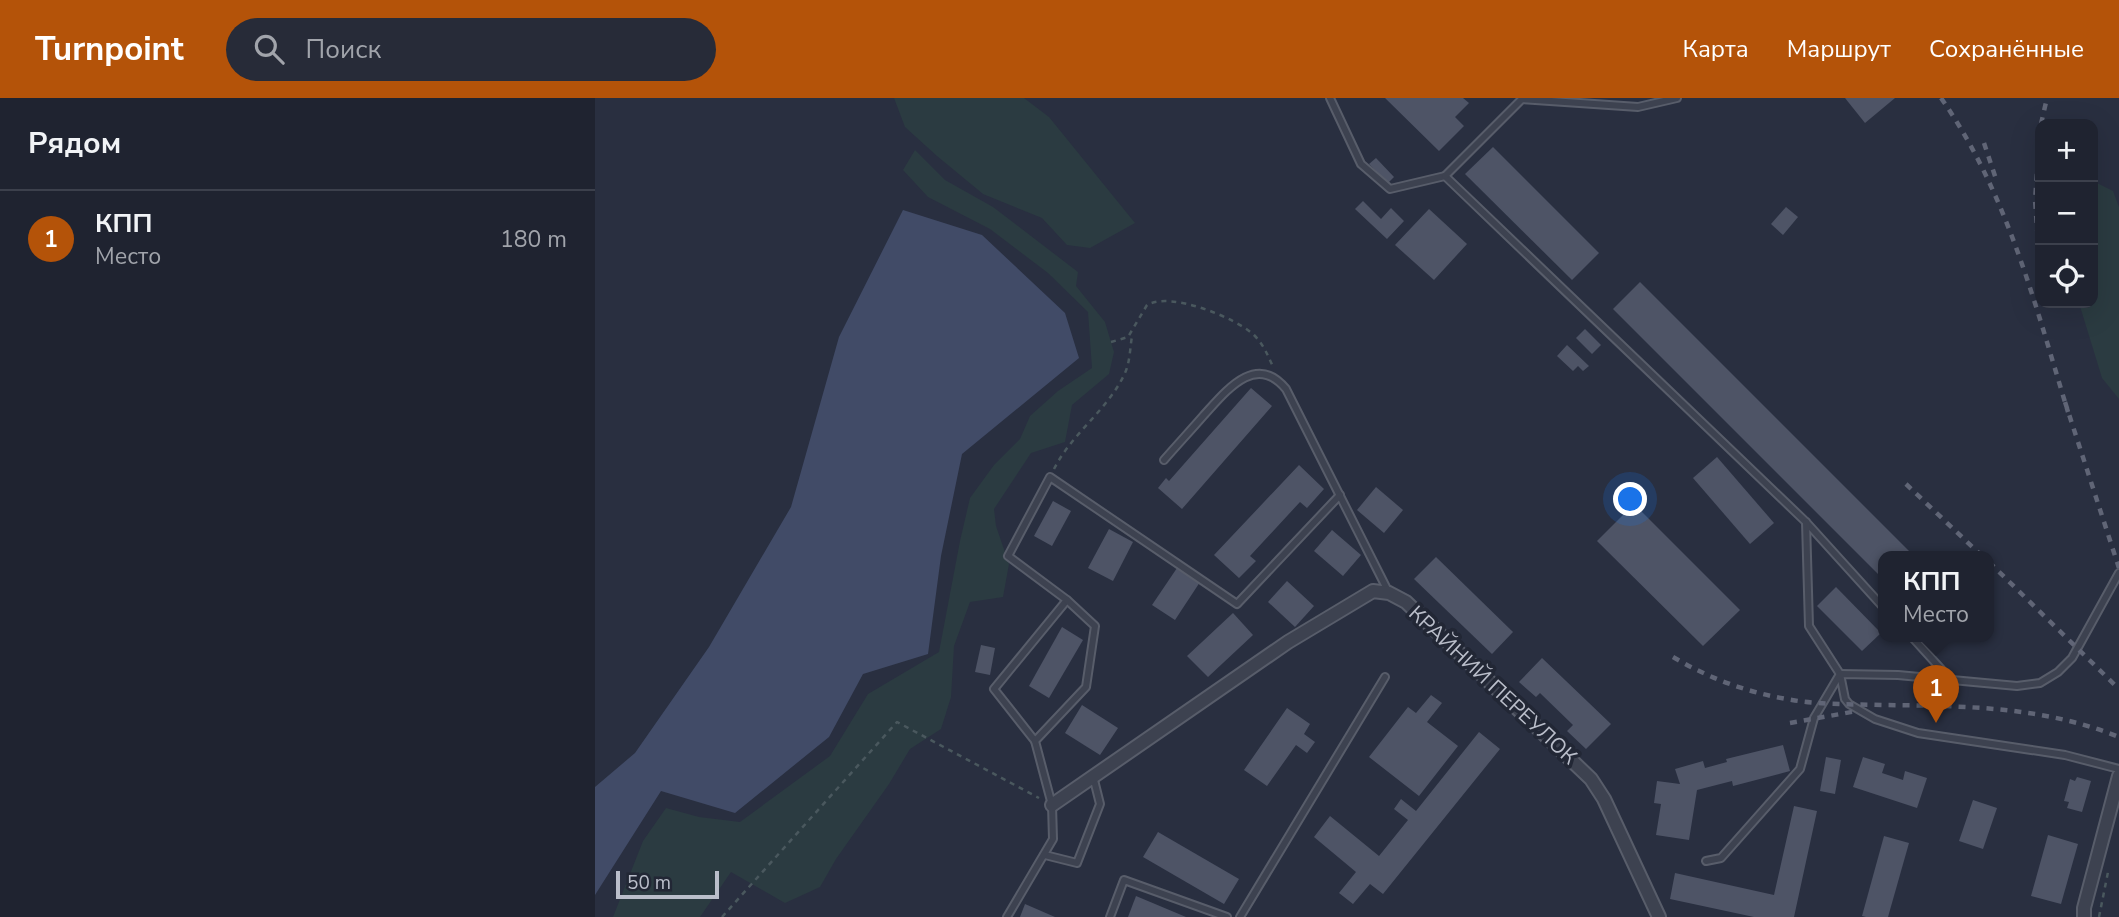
<!DOCTYPE html>
<html lang="ru">
<head>
<meta charset="utf-8">
<style>
	:root { --surface:#1f2330; --page:#272b38; --text:#f1f3f6; --muted:#a1a4ab; --line:#3c404c; --accent:#b45309 }
	body { margin:0; font-family:"Nunito Sans",sans-serif; background:var(--page); color:var(--text) }
	.controls { position:absolute; right:21px; top:21px; display:grid; overflow:hidden; border-radius:14px; box-shadow:0 7px 28px #0002 }
	.controls button { width:63px; height:63px; display:grid; place-items:center; padding:0; border:0; border-bottom:2px solid var(--line); background:var(--surface); color:var(--text); font:35px sans-serif }
	.scale { position:absolute; left:21px; bottom:18px; width:103px; box-sizing:border-box; padding-left:7px; border:4px solid #babeca; border-top:0; font-size:19px; line-height:24px; white-space:nowrap; color:#babeca; -webkit-text-stroke:5px #222735; paint-order:stroke }
	.you { position:absolute; left:1036px; top:402px; width:24px; height:24px; margin:-18px; border:5px solid #fff; border-radius:50%; background:#1a73e8; box-shadow:0 0 0 10px #1a73e833 }
	.badge { display:grid; place-items:center; width:46px; height:46px; border-radius:50%; background:var(--accent); color:#fff; font-size:23px; font-weight:700 }
	.pin { position:absolute; translate:-50% -58px; filter:drop-shadow(0 2px 4px #0008) }
	.pin::after { content:''; position:absolute; top:37px; width:24px; height:21px; background:inherit; clip-path:polygon(0 0,100% 0,50% 100%) }
	.popup { position:absolute; left:1283px; top:453px; width:116px; height:91px; box-sizing:border-box; display:grid; place-content:center; border-radius:14px; background:var(--surface); filter:drop-shadow(0 2px 5px #0005); font-size:23px; white-space:nowrap; color:var(--muted) }
	.popup b { font-size:26px; color:var(--text) }
	.popup::after { content:''; position:absolute; left:50%; top:100%; margin-left:-14px; border:14px solid transparent; border-top-color:var(--surface) }
	.list { margin:0; padding:0; list-style:none }
	h2 { display:flex; justify-content:space-between; align-items:center; height:91px; margin:0; padding:0 28px; font-size:30px }
	h2 small { font-size:23px; font-weight:400; color:var(--muted) }
	.list li { display:grid; grid-template-columns:46px 1fr auto; gap:21px; align-items:center; box-sizing:border-box; height:98px; padding:0 28px; border-top:2px solid var(--line) }
	.list b { display:block; font-size:26px; white-space:nowrap }
	.list p { margin:0; font-size:23px; white-space:nowrap; color:var(--muted) }
	.list em { font-size:23px; font-style:normal; color:var(--muted) }
	.icon { flex:none; width:38px; height:38px; fill:none; stroke:currentColor; stroke-width:2; stroke-linecap:round; stroke-linejoin:round }
	.map { position:relative; flex:none; width:1524px; height:819px; overflow:hidden }
	header { display:flex; align-items:center; gap:42px; box-sizing:border-box; height:98px; padding:0 35px; background:var(--accent); color:#fff }
	header strong { font-size:33px }
	nav { display:flex; gap:38px; margin-inline-start:auto; font-size:24px }
	.search { width:490px; height:63px; background:var(--page); display:flex; align-items:center; gap:18px; box-sizing:border-box; padding:0 24px; border-radius:38px; color:var(--muted); font-size:26px }
	main { display:flex }
	aside { flex:1; background:var(--surface) }
	.map>svg:first-child { display:block }
	.green { fill:#2b3b41 }
	.water { fill:#414b67 }
	.building { fill:#4e5466 }
	.lines { fill:none; stroke-linecap:round; stroke-linejoin:round }
	.service-casing { stroke:#585d6a; stroke-width:10 }
	.minor-casing { stroke:#585d6a; stroke-width:16 }
	.path { stroke:#4a585e; stroke-width:2.5; stroke-dasharray:5 5; stroke-linecap:butt }
	.service { stroke:#3d4250; stroke-width:6 }
	.minor { stroke:#3d4250; stroke-width:12 }
	.rail { stroke:#606576; stroke-width:4.5; stroke-dasharray:7 7; stroke-linecap:butt }
	.labels { text-anchor:middle; dominant-baseline:central; stroke-width:7; stroke-linejoin:round; paint-order:stroke }
	.street-label { font-size:21px; fill:#babeca; stroke:#222735 }
</style>
</head>
<body>
<header>
<strong>Turnpoint</strong>
<div class="search"><svg class="icon" aria-label="search" viewBox="0 0 24 24"><circle cx="10" cy="10" r="6"/><path d="M15 15l6 6"/></svg>Поиск</div>
<nav><a>Карта</a><a>Маршрут</a><a>Сохранённые</a></nav>
</header>
<main>
<aside>
<h2>Рядом<small></small></h2>
<ul class="list">
<li><span class="badge">1</span><div><b>КПП</b><p>Место</p></div><em>180 m</em></li>
</ul>
</aside>
<div class="map">
<svg width="1524" height="819" viewBox="0 0 1524 819">
	<rect width="100%" height="100%" fill="#292f40"/>
	<g class="green">
		<path d="M299,0H429L454,19L540,125L495,150L472,147L447,120L388,96L342,58L310,29Z"/>
		<path d="M320,52L350,82L398,109L483,174L481,188L510,224L519,254L514,276L477,307L470,344L436,355L399,411L401,428L414,466L408,499L375,504L359,548L356,599L346,631L315,651L294,686L241,761L225,789L190,805L136,774L105,819H18L48,743L71,710L104,719L145,724L235,658L273,596L344,554L365,443L375,400L399,367L425,341L435,318L463,293L497,270L493,214L453,175L395,131L333,99L308,72Z"/>
		<path d="M1498,83L1518,93L1524,109V301L1507,280L1484,205H1498Z"/>
	</g>
	<path class="water" d="M308,112L387,137L470,215L484,260L367,356L346,458L333,556L268,576L234,639L140,715L66,693L0,797V689L40,655L114,549L196,409L244,239Z"/>
	<g class="building">
		<path d="M790,0H868L874,5L860,19L869,28L844,53Z"/>
		<path d="M1250,0H1300L1270,25Z"/>
		<path d="M898,49L1004,155L977,182L870,76Z"/>
		<path d="M781,60L799,79L793,85L774,66Z"/>
		<path d="M768,103L786,121L796,110L809,123L792,141L760,111Z"/>
		<path d="M1191,109L1203,119L1188,137L1176,126Z"/>
		<path d="M834,111L872,146L839,182L800,147Z"/>
		<path d="M1045,184L1320,459H1288V481L1018,211Z"/>
		<path d="M990,231L1006,247L997,256L981,240Z"/>
		<path d="M972,247L994,268L988,273L983,268L978,273L962,258Z"/>
		<path d="M656,290L677,308L587,411L563,390L571,380L574,383Z"/>
		<path d="M1122,359L1179,425L1155,446L1098,380Z"/>
		<path d="M704,367L729,391L712,410L705,404L655,458L661,463L644,480L619,457Z"/>
		<path d="M781,389L808,412L789,435L762,412Z"/>
		<path d="M458,403L476,413L457,448L439,438Z"/>
		<path d="M1039,406L1145,512L1108,548L1002,443Z"/>
		<path d="M514,431L538,444L518,483L493,470Z"/>
		<path d="M737,432L766,457L748,478L719,453Z"/>
		<path d="M841,459L918,534L897,556L819,481Z"/>
		<path d="M582,470L605,484L580,522L557,507Z"/>
		<path d="M692,483L719,508L700,529L673,504Z"/>
		<path d="M1241,489L1286,535L1267,553L1222,508Z"/>
		<path d="M638,515L658,537L613,579L592,558Z"/>
		<path d="M467,529L488,542L454,600L434,588Z"/>
		<path d="M386,547L400,550L395,577L380,574Z"/>
		<path d="M947,560L1016,626L991,651L972,633L978,627L945,595L941,599L924,584Z"/>
		<path d="M836,597L847,605L832,624L863,648L824,698L774,659L813,609L821,615Z"/>
		<path d="M487,607L523,630L505,657L470,635Z"/>
		<path d="M692,610L715,626L709,636L720,644L712,655L701,647L672,688L649,672Z"/>
		<path d="M884,634L905,651L788,796L775,786L758,806L744,795L761,774L719,739L735,718L784,758L813,722L799,711L806,701L821,713Z"/>
		<path d="M1188,647L1195,673L1138,688L1137,683L1102,692L1094,742L1061,737L1066,706L1059,705L1062,683L1085,686L1080,671L1108,663L1110,670L1132,664L1131,661Z"/>
		<path d="M1231,659L1246,662L1240,696L1225,693Z"/>
		<path d="M1268,659L1290,666L1287,675L1308,682L1310,673L1332,680L1322,710L1258,689Z"/>
		<path d="M1482,679L1496,683L1487,714L1472,710L1474,704L1469,703L1475,681L1480,683Z"/>
		<path d="M1378,702L1402,710L1388,751L1364,743Z"/>
		<path d="M1199,708L1222,713L1199,819H1159L1075,801L1080,775L1179,797Z"/>
		<path d="M563,734L644,781L629,806L548,759Z"/>
		<path d="M1453,737L1483,746L1466,806L1436,798Z"/>
		<path d="M1289,738L1314,745L1293,819H1271L1267,818Z"/>
		<path d="M541,798L591,819H533Z"/>
		<path d="M430,806L460,819H425Z"/>
	</g>
	<g class="lines">
		<g class="service-casing">
			<g id="service">
				<path d="M735,0L766,66L795,91L850,78L1211,424L1288,509"/>
				<path d="M850,78L927,1L1043,9L1082,0"/>
				<path d="M569,362C582,347 596,332 609,317C631,293 661,254 691,291L793,493"/>
				<path d="M1211,424L1214,528L1245,576L1250,601L1254,606L1280,621L1323,635L1470,657L1524,671"/>
				<path d="M1317,539L1356,582"/>
				<path d="M440,643L399,591L472,502"/>
				<path d="M450,757L482,765L505,706L498,678"/>
				<path d="M1111,763L1126,760L1205,671L1219,620L1245,576L1303,577L1422,588L1445,585L1463,574L1477,560L1524,475"/>
				<path d="M412,819L458,741L457,707L440,643L491,589L500,528L472,502L413,458L455,379L642,506L745,397"/>
				<path d="M515,819L529,782L632,819"/>
				<path d="M645,819L790,579"/>
			</g>
		</g>
		<g class="minor-casing">
			<g id="minor">
				<path d="M457,707L693,544L778,493L794,495L811,504L996,681L1009,701L1064,819"/>
				<path d="M1489,819V810L1524,678"/>
			</g>
		</g>
		<g class="path">
			<path d="M516,244L533,239L552,207C576,193 641,220 659,237C669,247 673,258 679,271"/>
			<path d="M459,371C477,335 513,312 530,275C535,264 535,250 537,238"/>
			<path d="M127,819L302,624L444,700"/>
			<path d="M1504,819L1513,774"/>
		</g>
		<use href="#service" class="service"/>
		<use href="#minor" class="minor"/>
		<g class="rail">
			<path d="M1346,0C1412,94 1440,206 1473,314"/>
			<path d="M1446,26L1452,0"/>
			<path d="M1445,34L1440,102L1445,172"/>
			<path d="M1389,45L1402,84"/>
			<path d="M1470,304L1524,470"/>
			<path d="M1311,386L1388,459"/>
			<path d="M1394,464L1524,591"/>
			<path d="M1078,559C1115,581 1154,595 1197,602C1227,607 1257,606 1288,607C1368,608 1448,608 1524,639"/>
			<path d="M1195,625L1262,613"/>
		</g>
	</g>
	<g class="labels">
		<g class="street-label">
			<text transform="translate(898 587) rotate(43)">КРАЙНИЙ ПЕРЕУЛОК</text>
		</g>
	</g>
</svg>
<div class="controls">
<button>+</button>
<button>−</button>
<button><svg class="icon" aria-label="locate" viewBox="0 0 24 24"><circle cx="12" cy="12" r="6"/><path d="M12 2v4M12 18v4M2 12h4M18 12h4"/></svg></button>
</div>
<div class="scale">50 m</div>
<div class="you"></div>
<div class="pin badge" style="left:1341px;top:625px">1</div>
<div class="popup"><b>КПП</b>Место</div>
</div>
</main>
</body>
</html>
